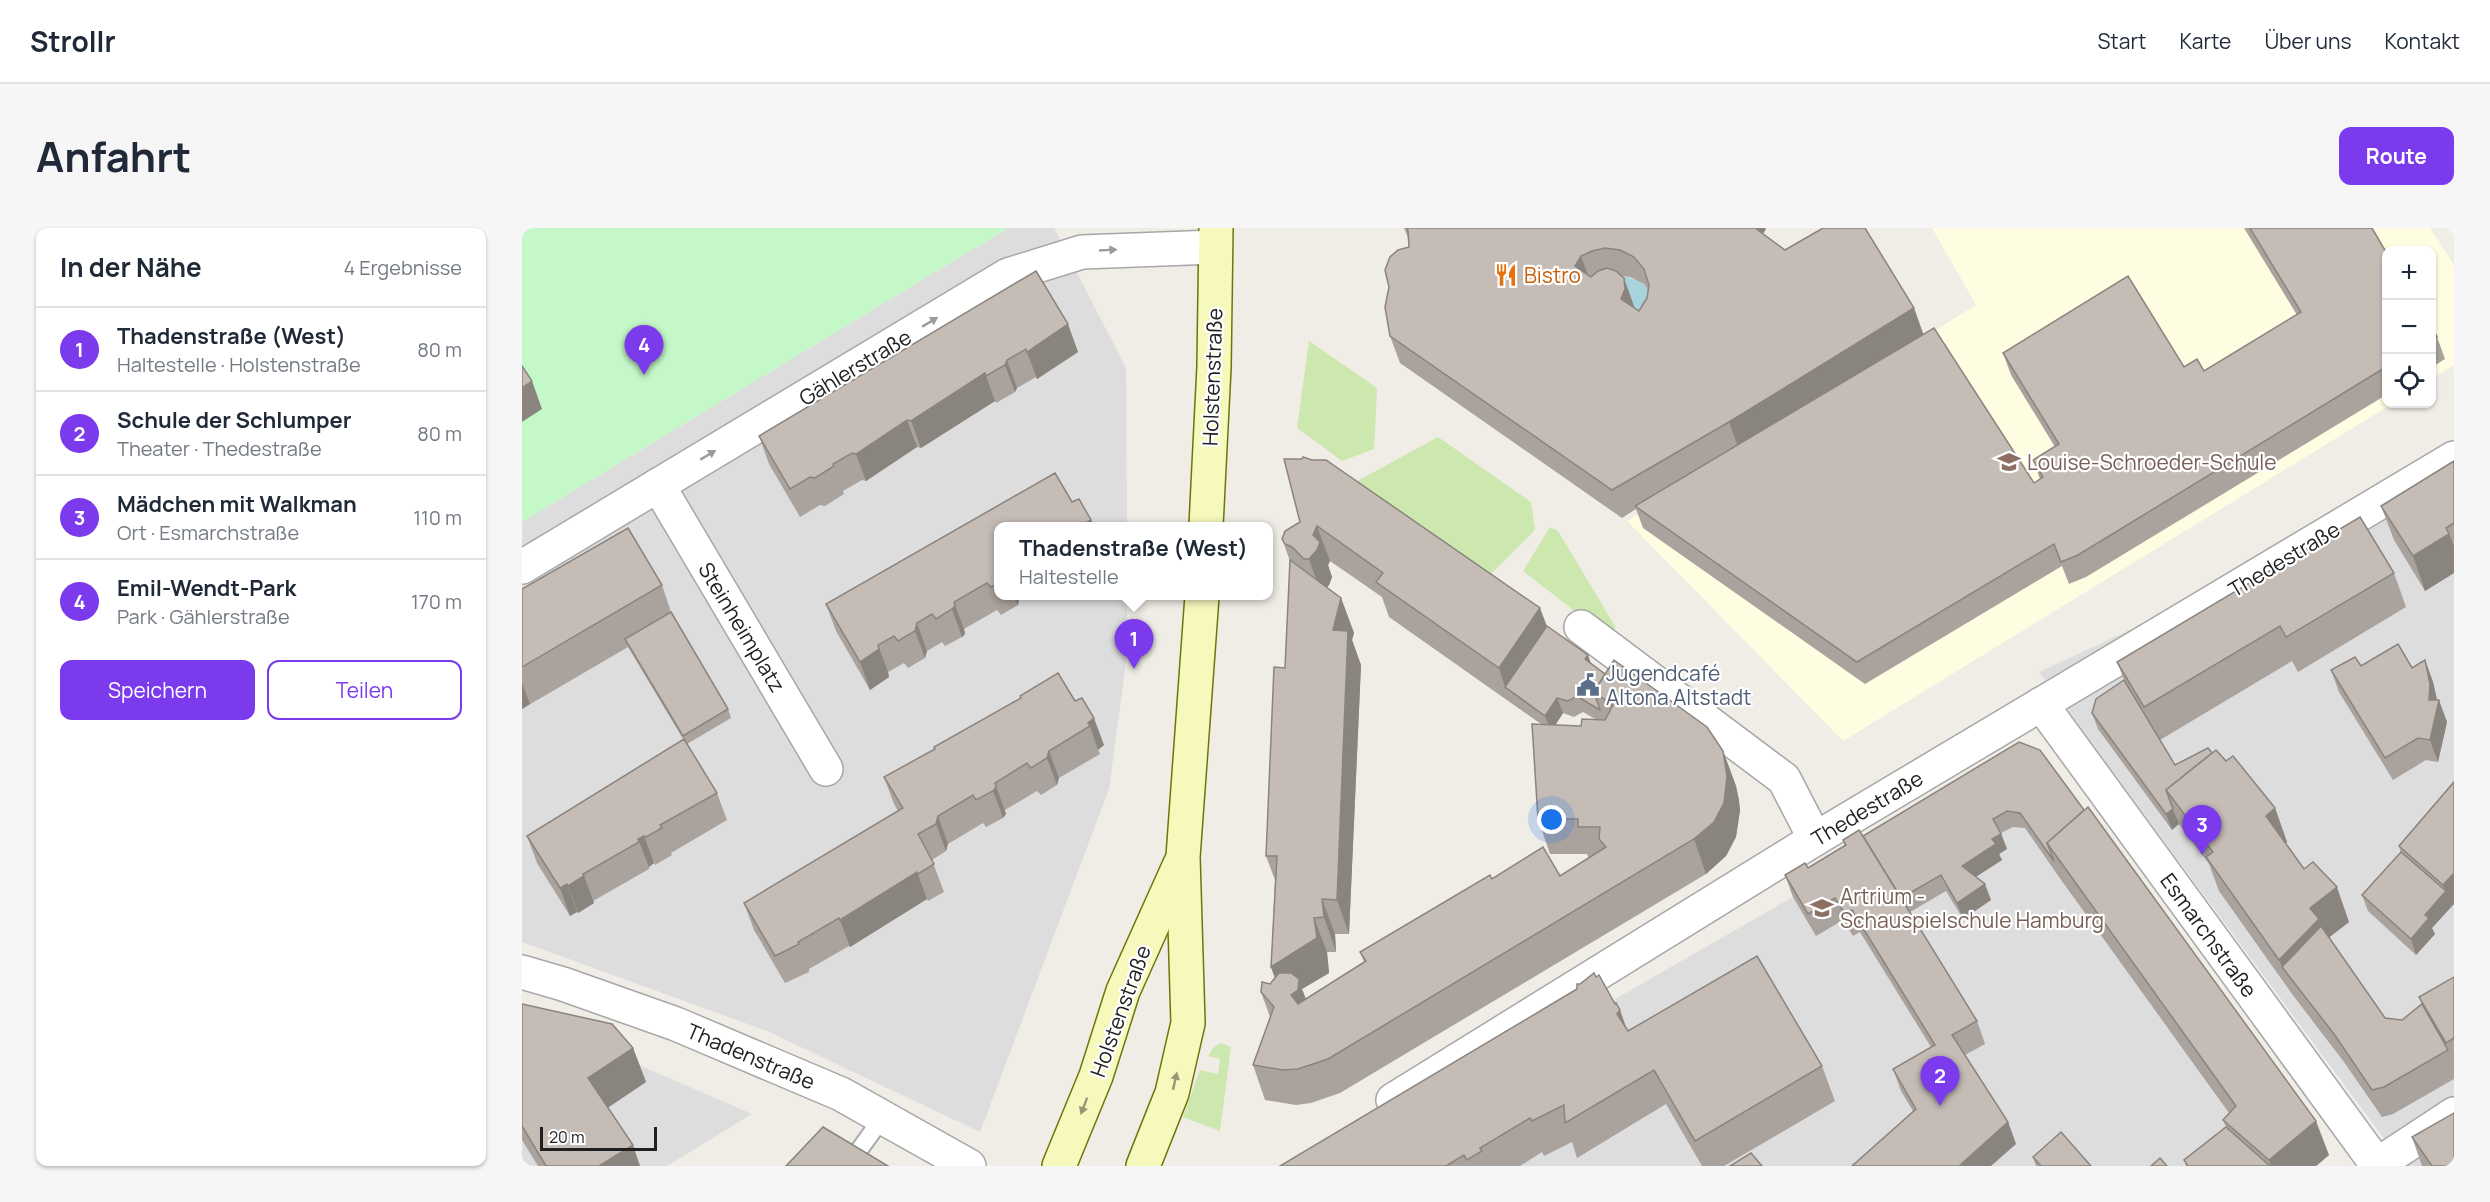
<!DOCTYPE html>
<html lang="de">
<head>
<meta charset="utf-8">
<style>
	:root { --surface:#fff; --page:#f6f6f7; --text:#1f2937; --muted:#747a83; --line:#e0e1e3; --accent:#7c3aed }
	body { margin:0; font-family:Manrope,sans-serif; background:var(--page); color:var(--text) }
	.controls { position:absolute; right:18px; top:18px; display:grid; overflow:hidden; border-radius:12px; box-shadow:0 2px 4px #0004 }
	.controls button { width:54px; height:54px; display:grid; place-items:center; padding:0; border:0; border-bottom:2px solid var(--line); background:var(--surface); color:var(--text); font:30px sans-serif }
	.scale { position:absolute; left:18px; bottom:15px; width:117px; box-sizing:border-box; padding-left:6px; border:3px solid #202020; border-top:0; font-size:16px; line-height:21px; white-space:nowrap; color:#202020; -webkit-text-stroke:4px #fff; paint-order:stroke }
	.you { position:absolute; left:1030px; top:592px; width:21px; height:21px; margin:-15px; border:4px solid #fff; border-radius:50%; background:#1a73e8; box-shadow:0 0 0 9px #1a73e833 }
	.badge { display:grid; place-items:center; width:39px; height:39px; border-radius:50%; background:var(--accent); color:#fff; font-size:20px; font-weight:700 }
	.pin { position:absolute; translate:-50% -50px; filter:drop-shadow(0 2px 3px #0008) }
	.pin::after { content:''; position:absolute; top:32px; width:21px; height:18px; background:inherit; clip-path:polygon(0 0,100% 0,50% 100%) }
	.popup { position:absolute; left:472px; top:294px; width:279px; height:78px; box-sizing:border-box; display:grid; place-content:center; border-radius:12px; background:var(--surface); filter:drop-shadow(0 2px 4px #0005); font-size:20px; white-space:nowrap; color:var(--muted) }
	.popup b { font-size:22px; color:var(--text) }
	.popup::after { content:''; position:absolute; left:50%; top:100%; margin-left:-12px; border:12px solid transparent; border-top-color:var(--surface) }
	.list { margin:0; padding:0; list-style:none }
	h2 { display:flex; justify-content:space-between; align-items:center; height:78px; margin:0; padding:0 24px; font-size:26px }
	h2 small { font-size:20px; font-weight:400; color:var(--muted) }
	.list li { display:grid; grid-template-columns:39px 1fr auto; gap:18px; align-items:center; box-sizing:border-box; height:84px; padding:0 24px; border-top:2px solid var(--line) }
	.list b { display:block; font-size:22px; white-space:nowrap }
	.list p { margin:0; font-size:20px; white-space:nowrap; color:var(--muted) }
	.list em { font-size:20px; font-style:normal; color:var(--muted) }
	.actions { display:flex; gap:12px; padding:18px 24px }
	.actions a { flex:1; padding:14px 0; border:2px solid var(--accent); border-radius:12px; text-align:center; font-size:21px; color:var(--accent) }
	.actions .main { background:var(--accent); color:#fff }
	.icon { flex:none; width:33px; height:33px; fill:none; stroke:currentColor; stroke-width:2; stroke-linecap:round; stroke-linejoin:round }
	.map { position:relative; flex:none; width:1932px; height:938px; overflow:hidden; border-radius:12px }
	header { display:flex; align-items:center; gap:36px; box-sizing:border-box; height:84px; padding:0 30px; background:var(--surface); border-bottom:2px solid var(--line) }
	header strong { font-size:28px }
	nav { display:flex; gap:33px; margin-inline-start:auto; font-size:21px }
	.intro { display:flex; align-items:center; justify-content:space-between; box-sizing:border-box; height:144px; padding:0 36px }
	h1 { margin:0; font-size:42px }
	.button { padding:15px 27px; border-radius:12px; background:var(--accent); color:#fff; font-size:21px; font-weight:700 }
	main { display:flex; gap:36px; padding:0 36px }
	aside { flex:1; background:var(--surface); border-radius:12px; box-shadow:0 2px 4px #0004 }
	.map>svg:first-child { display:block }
	.residential { fill:#dedddd }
	.education { fill:#fefde1 }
	.grass { fill:#cde8ae }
	.park { fill:#c5f8c8 }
	.water { fill:#a8d2dc }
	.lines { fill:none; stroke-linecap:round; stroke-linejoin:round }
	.service-casing { stroke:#a7a7a7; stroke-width:20 }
	.minor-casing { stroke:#a7a7a7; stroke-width:36 }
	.secondary-casing { stroke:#6d7608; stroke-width:36 }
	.service { stroke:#fff; stroke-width:16 }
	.minor { stroke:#fff; stroke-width:33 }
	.secondary { stroke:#f7f8bc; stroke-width:33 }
	.wall { fill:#a9a29d; fill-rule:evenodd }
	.shaded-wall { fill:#8a847f }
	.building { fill:#c5bcb6; stroke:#8a847f; stroke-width:1.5; fill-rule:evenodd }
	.oneway { fill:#9b9b9b }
	.oneway2 { fill:#969776 }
	.labels { text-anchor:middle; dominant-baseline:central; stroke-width:4.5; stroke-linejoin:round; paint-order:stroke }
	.food-label { font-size:21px; fill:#c56008; stroke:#fff; text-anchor:start }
	.street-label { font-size:21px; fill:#202020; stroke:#fff }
	.education-label { font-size:21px; fill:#785e54; stroke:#fff; text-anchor:start }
	.service-label { font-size:21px; fill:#4e5e75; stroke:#fff; text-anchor:start }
</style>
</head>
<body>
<header>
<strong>Strollr</strong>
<nav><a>Start</a><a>Karte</a><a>Über uns</a><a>Kontakt</a></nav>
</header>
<div class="intro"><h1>Anfahrt</h1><a class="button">Route</a></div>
<main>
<aside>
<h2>In der Nähe<small>4 Ergebnisse</small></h2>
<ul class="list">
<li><span class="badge">1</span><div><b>Thadenstraße (West)</b><p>Haltestelle · Holstenstraße</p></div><em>80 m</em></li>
<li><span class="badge">2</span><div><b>Schule der Schlumper</b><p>Theater · Thedestraße</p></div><em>80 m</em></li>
<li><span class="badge">3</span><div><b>Mädchen mit Walkman</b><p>Ort · Esmarchstraße</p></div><em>110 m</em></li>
<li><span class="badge">4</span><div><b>Emil-Wendt-Park</b><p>Park · Gählerstraße</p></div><em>170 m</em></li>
</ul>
<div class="actions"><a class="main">Speichern</a><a>Teilen</a></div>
</aside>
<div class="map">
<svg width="1932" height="938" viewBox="0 0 1932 938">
	<rect width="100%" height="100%" fill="#f0ece6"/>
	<g class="residential">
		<path d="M486,0H532L604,140L605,298H477V368H605V427L587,561L458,904L245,803L0,714V294Z"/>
		<path d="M1932,252V938H1879L1881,936L1517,444Z"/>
		<path d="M1503,529L1807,927L1794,938H802L1271,669Z"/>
		<path d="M0,807L103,831L230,886L145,938H0Z"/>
	</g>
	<path class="education" d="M1410,0H1908L1932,37V137L1910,151V22H1864V176H1870L1321,513L1105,293L1454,77Z"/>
	<g class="grass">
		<path d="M787,113L855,160L852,221L820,233L775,200Z"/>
		<path d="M916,209L1009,274L1013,302L966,349L828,257Z"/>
		<path d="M1028,299L1036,303L1094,400L1082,406L1001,343Z"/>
		<path d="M699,815L709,819L698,903L661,889L678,842L696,846L698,831L686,828L691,820Z"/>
	</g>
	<path class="park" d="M0,0H486L0,294Z"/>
	<path class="water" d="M1093,47C1130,52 1132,64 1135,98L1069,56Z"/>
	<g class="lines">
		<g class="service-casing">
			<path id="service" d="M327,936L361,889"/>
		</g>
		<g class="minor-casing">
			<g id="minor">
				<path d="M136,257L304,541"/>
				<path d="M0,339L486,47L560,24L693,19"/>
				<path d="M1059,399L1262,551L1293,611"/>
				<path d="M1519,476L1856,938"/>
				<path d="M0,744L41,756L154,796L319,866L447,938"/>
				<path d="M871,872L1293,611L1932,230"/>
				<path d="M1853,938L1932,886"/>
			</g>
		</g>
		<g class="secondary-casing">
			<g id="secondary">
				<path d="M684,298L692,139L694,0"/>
				<path d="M537,938L574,848L601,763L658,636"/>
				<path d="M621,938L650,865L666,795L661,629L680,368"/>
			</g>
		</g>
		<use href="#service" class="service"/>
		<use href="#minor" class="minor"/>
		<use href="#secondary" class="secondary"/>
	</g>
	<g class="wall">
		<path d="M882,0H1243L1244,1L1241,6L1263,22L1392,80L1401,106L1512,255L1518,251L1511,232L1533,219L1489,147L1481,125L1662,139L1682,143L1775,87L1722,0H1850L1864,24V167L1564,349L1547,356L1540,338L1343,456L1121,300L1114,281L1100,290L878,135L868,108L887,19V12ZM1099,48L1108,49L1122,56L1126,62L1125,70L1117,83L1112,80Z"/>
		<path d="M514,43L556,124L515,151L514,149L495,160L493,164L474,175L473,173L399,220L395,219L344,253L340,252L321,263L322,266L303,278L298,277L278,289L247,236L237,208Z"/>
		<path d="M1910,99L1915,109L1923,131L1910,139Z"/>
		<path d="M762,231L1025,398L1066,427L1069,436L1083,446L1201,523L1214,558L1218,582L1214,609L1204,628L1184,646L818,865L789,875L774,877L743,872L731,837L748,789L739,764L748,756L753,750L749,739L753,652L744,628L763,440L768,333L760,311L778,294ZM808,333L860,369L867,389L1019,496L1016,591L1028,626H1065L1067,630L1038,648L970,651L838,724L842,734L784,771L780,761L807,745L805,724H814L813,706H827L839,437L830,412L832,405L819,370L805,359L807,357L810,349L806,337ZM1061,484L1073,491L1059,498L1033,497L1041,485L1052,489Z"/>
		<path d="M1932,233V345L1903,363L1872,312L1859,278Z"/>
		<path d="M533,245L550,274L557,271L569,292L571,298H477V368H501L497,370L496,377L479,387L475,382L442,401L443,406L440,409L423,418L420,414L405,423L403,430L386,440L382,435L366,444L367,449L348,462L314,403L304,376Z"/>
		<path d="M1872,345L1884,379L1776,444L1770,433L1638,512L1653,537L1690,525L1704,533L1753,580L1765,614L1764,616L1782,641L1827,694L1807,709L1863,790L1880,792L1900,776L1897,769L1932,749V851L1871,886L1860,889L1822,834L1770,766L1697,663L1687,636L1657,596L1650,602L1576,501L1570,485L1602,452L1595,434Z"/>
		<path d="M140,357L149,384L206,481L209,490L165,516L195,565L205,592L149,625L150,627L133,637L132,635L127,639V641L71,673L72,675L56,685L55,684L48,688L15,635L5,608L161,511L106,419L0,481V361Z"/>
		<path d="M1903,432L1911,454L1915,472L1925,494L1916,534L1904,532L1871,552L1817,464L1809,442L1839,438L1890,440Z"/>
		<path d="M553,473L582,517L576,522L578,526L537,550L535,557L519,567L515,563L483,582L484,586L481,590L464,599L461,595L426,616L424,623L410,632L422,664L406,673L405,671L328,719L327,718L287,741V744L263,755L232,702L222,675L376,583L372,576L362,549Z"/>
		<path d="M1497,514L1807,927L1794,938H1664L1662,932L1704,899L1701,892L1707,885L1537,649L1503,600L1491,599L1479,605L1485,621L1477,626L1480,632L1453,649L1469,672L1441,691L1424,663L1388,684L1455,793L1463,816L1443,827L1486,894L1494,916L1391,883L1379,863L1371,841L1409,819L1338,704L1331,708L1321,692L1294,708L1271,669L1263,647L1286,640L1323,618L1321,612L1341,608Z"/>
		<path d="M1932,554V676L1910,700L1913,706L1894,727L1846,683L1840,667L1879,624L1877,618Z"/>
		<path d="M0,776L111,820L124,854L85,880L118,938H16L0,912Z"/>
		<path d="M1105,801L1106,803L1300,838L1313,873L1202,938H1180L1144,876L1055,930L1050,914L1022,928L1020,924L998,938H758Z"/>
		<path d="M1890,909L1932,938H1900Z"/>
		<path d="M1511,929L1569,938H1514Z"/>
	</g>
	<g class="shaded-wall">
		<path d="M1225,0H1243L1244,1L1231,19Z"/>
		<path d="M1059,28L1069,56L1053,38Z"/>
		<path d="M1102,50L1112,78L1113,89L1099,71Z"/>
		<path d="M1392,80L1402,108L1217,221L1207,194Z"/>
		<path d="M546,96L556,124L515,151L505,124Z"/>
		<path d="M485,132L495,160L493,164L483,137Z"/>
		<path d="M463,145L473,173L399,220L389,193Z"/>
		<path d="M10,153L20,181L0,194V160Z"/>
		<path d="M385,192L395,219L344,253L334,226Z"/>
		<path d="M569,292L571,298H563L562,296Z"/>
		<path d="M795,298L808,333L806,337L810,349L807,357L799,365L787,331L791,307Z"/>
		<path d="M1927,306L1932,318V345L1903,363L1891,328Z"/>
		<path d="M492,368H496L497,370L496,377Z"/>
		<path d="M819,370L832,405L830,412L839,437L827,706L815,672L811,402Z"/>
		<path d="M432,374L442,401L443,406L440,409L430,381Z"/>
		<path d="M1018,380L1031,414L983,459L977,440Z"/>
		<path d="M395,395L405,423L403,430L393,403Z"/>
		<path d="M356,417L366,444L367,449L348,462L338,434Z"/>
		<path d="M1066,427L1071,442L1063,431Z"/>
		<path d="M1903,432L1911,454L1916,476L1917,472L1925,494L1916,534L1908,512L1907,472Z"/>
		<path d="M0,455L8,476L0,481Z"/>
		<path d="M1035,470L1041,485L1029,504L1023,488Z"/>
		<path d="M572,490L582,517L576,522L568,498L566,495Z"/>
		<path d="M527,523L537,550L535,557L525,530Z"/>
		<path d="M1201,523L1214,558L1217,572L1218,582L1214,609L1204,628L1184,646L1172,611Z"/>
		<path d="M473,555L484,586L481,590L471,563Z"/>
		<path d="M1753,580L1765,614L1757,622L1744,588Z"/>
		<path d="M1651,581L1657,596L1650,602L1644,586Z"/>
		<path d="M416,588L426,616L424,623L414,596Z"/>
		<path d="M1479,606L1485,621L1477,626L1480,632L1446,654L1440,638L1470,611Z"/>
		<path d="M122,608L132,635L127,639L116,611Z"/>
		<path d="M395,644L405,671L328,719L318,692Z"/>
		<path d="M1932,645V676L1929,679L1921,657Z"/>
		<path d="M62,648L72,675L56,685L46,658Z"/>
		<path d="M45,656L55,684L48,688L38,660Z"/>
		<path d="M1463,656L1469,672L1441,691L1435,675Z"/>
		<path d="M1815,659L1827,694L1804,712L1760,739L1757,732L1788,680Z"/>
		<path d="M1924,663L1929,679L1910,700L1913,706L1894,727L1889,711L1903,687Z"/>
		<path d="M800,671L813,706L814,724L802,689Z"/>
		<path d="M792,690L805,724L807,745L780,761L789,786L761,773L749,739Z"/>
		<path d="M1098,782L1110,816L1095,786Z"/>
		<path d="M111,820L124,854L78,885L66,850Z"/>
		<path d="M1794,893L1807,927L1794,938H1749L1747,932Z"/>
		<path d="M1486,894L1494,916L1469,938H1437Z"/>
		<path d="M111,917L118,938H77Z"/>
	</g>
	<g class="building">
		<path d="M885,0H1233L1263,22L1301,0H1343L1392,80L1207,194L1090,262L868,108L863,79L867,59L863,42L868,29L876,22L887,19L886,3ZM1083,20L1098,22L1112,29L1122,41L1127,57L1125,70L1117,83L1099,71L1103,61L1102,50L1094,43L1085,40L1076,43L1069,49L1053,38L1059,28L1070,23Z"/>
		<path d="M1728,0H1850L1864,24V139L1556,327L1539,334L1532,316L1335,434L1113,278L1412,100L1512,255L1521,249L1511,232L1537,216L1481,125L1606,48L1662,139L1675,131L1682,143L1779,84Z"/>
		<path d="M514,43L546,96L505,124L504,121L485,132L483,137L464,148L463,145L389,193L385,192L334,226L330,225L311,236L312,238L293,250L288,249L268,261L237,208Z"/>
		<path d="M1910,99L1915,109L1910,112Z"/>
		<path d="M0,138L10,153L0,160Z"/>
		<path d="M781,229L790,232H804L1018,380L977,440L854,354L861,345L795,298L791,307L798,314L795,322L787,331H782L770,319L763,316L760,311L763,303L778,294L762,231H780Z"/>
		<path d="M1932,233V295L1924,300L1927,306L1891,328L1859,278Z"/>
		<path d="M533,245L550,274L557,271L569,292L562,296L564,298H477V355L469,359L465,355L432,374L433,378L430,381L414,391L410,386L395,395L393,403L376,413L372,408L356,417L357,421L338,434L304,376Z"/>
		<path d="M1838,289L1872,345L1764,409L1758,398L1622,479L1595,434Z"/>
		<path d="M106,300L140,357L0,439V361Z"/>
		<path d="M768,332L819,370L811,402L826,403L815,672L800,671L802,689L792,690L795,710L749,739L755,628H744L752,439L763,440Z"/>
		<path d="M149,384L206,481L161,508L103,411Z"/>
		<path d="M1025,398L1066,427L1063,431L1083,446L1072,464L1078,482L1055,468L1046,473L1035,470L1023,488L983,459Z"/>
		<path d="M1876,416L1890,440L1903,432L1908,456L1907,472H1917L1908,512L1896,510L1863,530L1809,442L1833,429L1839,438Z"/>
		<path d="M1092,432L1185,499L1201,523L1205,548L1202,575L1192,594L1172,611L806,831L776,841L761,842L731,837L752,779L739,764L740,754L748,756L757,745H769L777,751L776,762L769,767L776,776L844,733L838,724L968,647L970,651L1021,619L1038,648L1084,619L1077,611L1078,599H1056V591H1016L1010,496L1059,498L1060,491L1083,492L1091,477L1072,464Z"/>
		<path d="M536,445L553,473L560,470L572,490L566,495L568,498L527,523L525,530L509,540L505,535L473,555L474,559L471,563L454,572L451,567L416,588L414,596L396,606L412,636L396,646L395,644L318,692L317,690L276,714L277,716L253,728L222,675L381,580L362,549L413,521L412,519L499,470L498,468Z"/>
		<path d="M1602,452L1653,537L1686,520L1690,525L1644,562L1651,581L1644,586L1570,485L1574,471Z"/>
		<path d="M162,511L195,565L138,597L140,600L124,609L122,608L116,611L117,614L61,646L62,648L46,658L45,656L38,660L5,608Z"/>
		<path d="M1497,514L1518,522L1562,582L1525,615L1532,633L1498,585L1485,583L1471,591L1479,606L1470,611L1474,616L1440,638L1463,656L1435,675L1419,647L1379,670L1341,608Z"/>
		<path d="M1694,522L1704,533L1711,528L1753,580L1744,588L1782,641L1791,634L1815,659L1788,680L1797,691L1757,732L1684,629L1691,624L1644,562Z"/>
		<path d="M1932,554V645L1921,657L1877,618Z"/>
		<path d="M1566,579L1794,893L1747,932L1701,892L1714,878L1525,615Z"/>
		<path d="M1337,602L1455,793L1430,807L1486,894L1437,938H1330L1394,881L1371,841L1413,817L1330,682L1323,686L1313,670L1286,686L1263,647L1283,635L1286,640L1324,617L1321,612Z"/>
		<path d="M1879,624L1924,663L1903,687L1907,690L1889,711L1840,667Z"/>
		<path d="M1799,698L1863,790L1880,792L1900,776L1926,822L1862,859L1850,862L1812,806L1760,739Z"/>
		<path d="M1235,728L1300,838L1173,913L1132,842L1043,895L1042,877L1010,893L1008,890L958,920L960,923L945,932L942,927L924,938H758L1055,761V756H1058L1072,745L1074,749L1077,747L1093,776L1094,775L1098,782L1095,786L1106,803Z"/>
		<path d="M1932,749V810L1924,815L1897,769Z"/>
		<path d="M0,776L90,796L111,820L66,850L111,917L77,938H24L0,898Z"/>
		<path d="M1932,885V938H1910L1890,909Z"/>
		<path d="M301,899L366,938H264Z"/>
		<path d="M1704,899L1748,938H1666L1662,932Z"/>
		<path d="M1539,904L1569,938H1519L1511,929Z"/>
		<path d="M1229,925L1240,938H1208Z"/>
		<path d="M1638,930L1645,938H1629Z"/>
	</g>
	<defs><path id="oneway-solid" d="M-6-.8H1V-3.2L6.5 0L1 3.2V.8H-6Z" transform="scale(1.5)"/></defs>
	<g class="oneway">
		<use href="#oneway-solid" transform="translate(586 22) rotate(-3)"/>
		<use href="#oneway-solid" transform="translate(408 94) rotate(-31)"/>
		<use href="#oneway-solid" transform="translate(186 227) rotate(-31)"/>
	</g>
	<g class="oneway2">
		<use href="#oneway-solid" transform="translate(653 853) rotate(-77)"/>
		<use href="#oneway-solid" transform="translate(562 878) rotate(111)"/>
	</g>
	<defs>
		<g id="restaurant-bare" transform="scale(1.8)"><path d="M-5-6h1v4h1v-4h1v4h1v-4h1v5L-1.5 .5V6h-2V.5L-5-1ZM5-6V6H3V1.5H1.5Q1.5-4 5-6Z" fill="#e8710a" stroke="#fff" stroke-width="2.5" paint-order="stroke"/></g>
		<g id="school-bare" transform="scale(1.8)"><path d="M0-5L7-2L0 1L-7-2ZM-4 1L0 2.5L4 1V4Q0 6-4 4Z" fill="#8d6e63" stroke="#fff" stroke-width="2.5" paint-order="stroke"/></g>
		<g id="civic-bare" transform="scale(1.8)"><path d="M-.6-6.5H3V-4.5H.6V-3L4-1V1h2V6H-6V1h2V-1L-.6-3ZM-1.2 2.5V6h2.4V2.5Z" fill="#5c6f8a" stroke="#fff" stroke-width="2.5" paint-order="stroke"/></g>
		<g id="university-bare" transform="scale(1.8)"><path d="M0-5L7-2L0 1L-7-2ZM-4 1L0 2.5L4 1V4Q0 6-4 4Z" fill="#8d6e63" stroke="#fff" stroke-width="2.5" paint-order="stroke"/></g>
	</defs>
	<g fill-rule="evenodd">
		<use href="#restaurant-bare" x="984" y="47"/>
		<use href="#school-bare" x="1487" y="234"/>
		<use href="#civic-bare" x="1066" y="457"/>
		<use href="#university-bare" x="1300" y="680"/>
	</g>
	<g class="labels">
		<g class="food-label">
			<text x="1002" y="47">Bistro</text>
		</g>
		<g class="street-label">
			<text transform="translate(333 139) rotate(-31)">Gählerstraße</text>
			<text transform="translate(690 149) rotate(-88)">Holstenstraße</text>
			<text transform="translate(1762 331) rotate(-31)">Thedestraße</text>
			<text transform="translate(220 399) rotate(59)">Steinheimplatz</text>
			<text transform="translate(1345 580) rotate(-31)">Thedestraße</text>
			<text transform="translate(1687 707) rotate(54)">Esmarchstraße</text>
			<text transform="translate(598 783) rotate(-70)">Holstenstraße</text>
			<text transform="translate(229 828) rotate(23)">Thadenstraße</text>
		</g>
		<g class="education-label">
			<text x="1505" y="234">Louise-Schroeder-Schule</text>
			<text x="1318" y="668">Artrium -<tspan x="1318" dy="24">Schauspielschule Hamburg</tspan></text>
		</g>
		<g class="service-label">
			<text x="1084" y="445">Jugendcafé<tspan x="1084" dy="24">Altona Altstadt</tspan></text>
		</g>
	</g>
</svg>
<div class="controls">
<button>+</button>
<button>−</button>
<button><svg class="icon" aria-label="locate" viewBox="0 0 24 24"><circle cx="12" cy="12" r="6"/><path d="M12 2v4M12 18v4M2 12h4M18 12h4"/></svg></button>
</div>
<div class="scale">20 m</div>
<div class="you"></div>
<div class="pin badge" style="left:612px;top:441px">1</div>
<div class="popup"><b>Thadenstraße (West)</b>Haltestelle</div>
<div class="pin badge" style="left:1418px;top:878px">2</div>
<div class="pin badge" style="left:1680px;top:627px">3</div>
<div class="pin badge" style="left:122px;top:147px">4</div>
</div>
</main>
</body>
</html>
